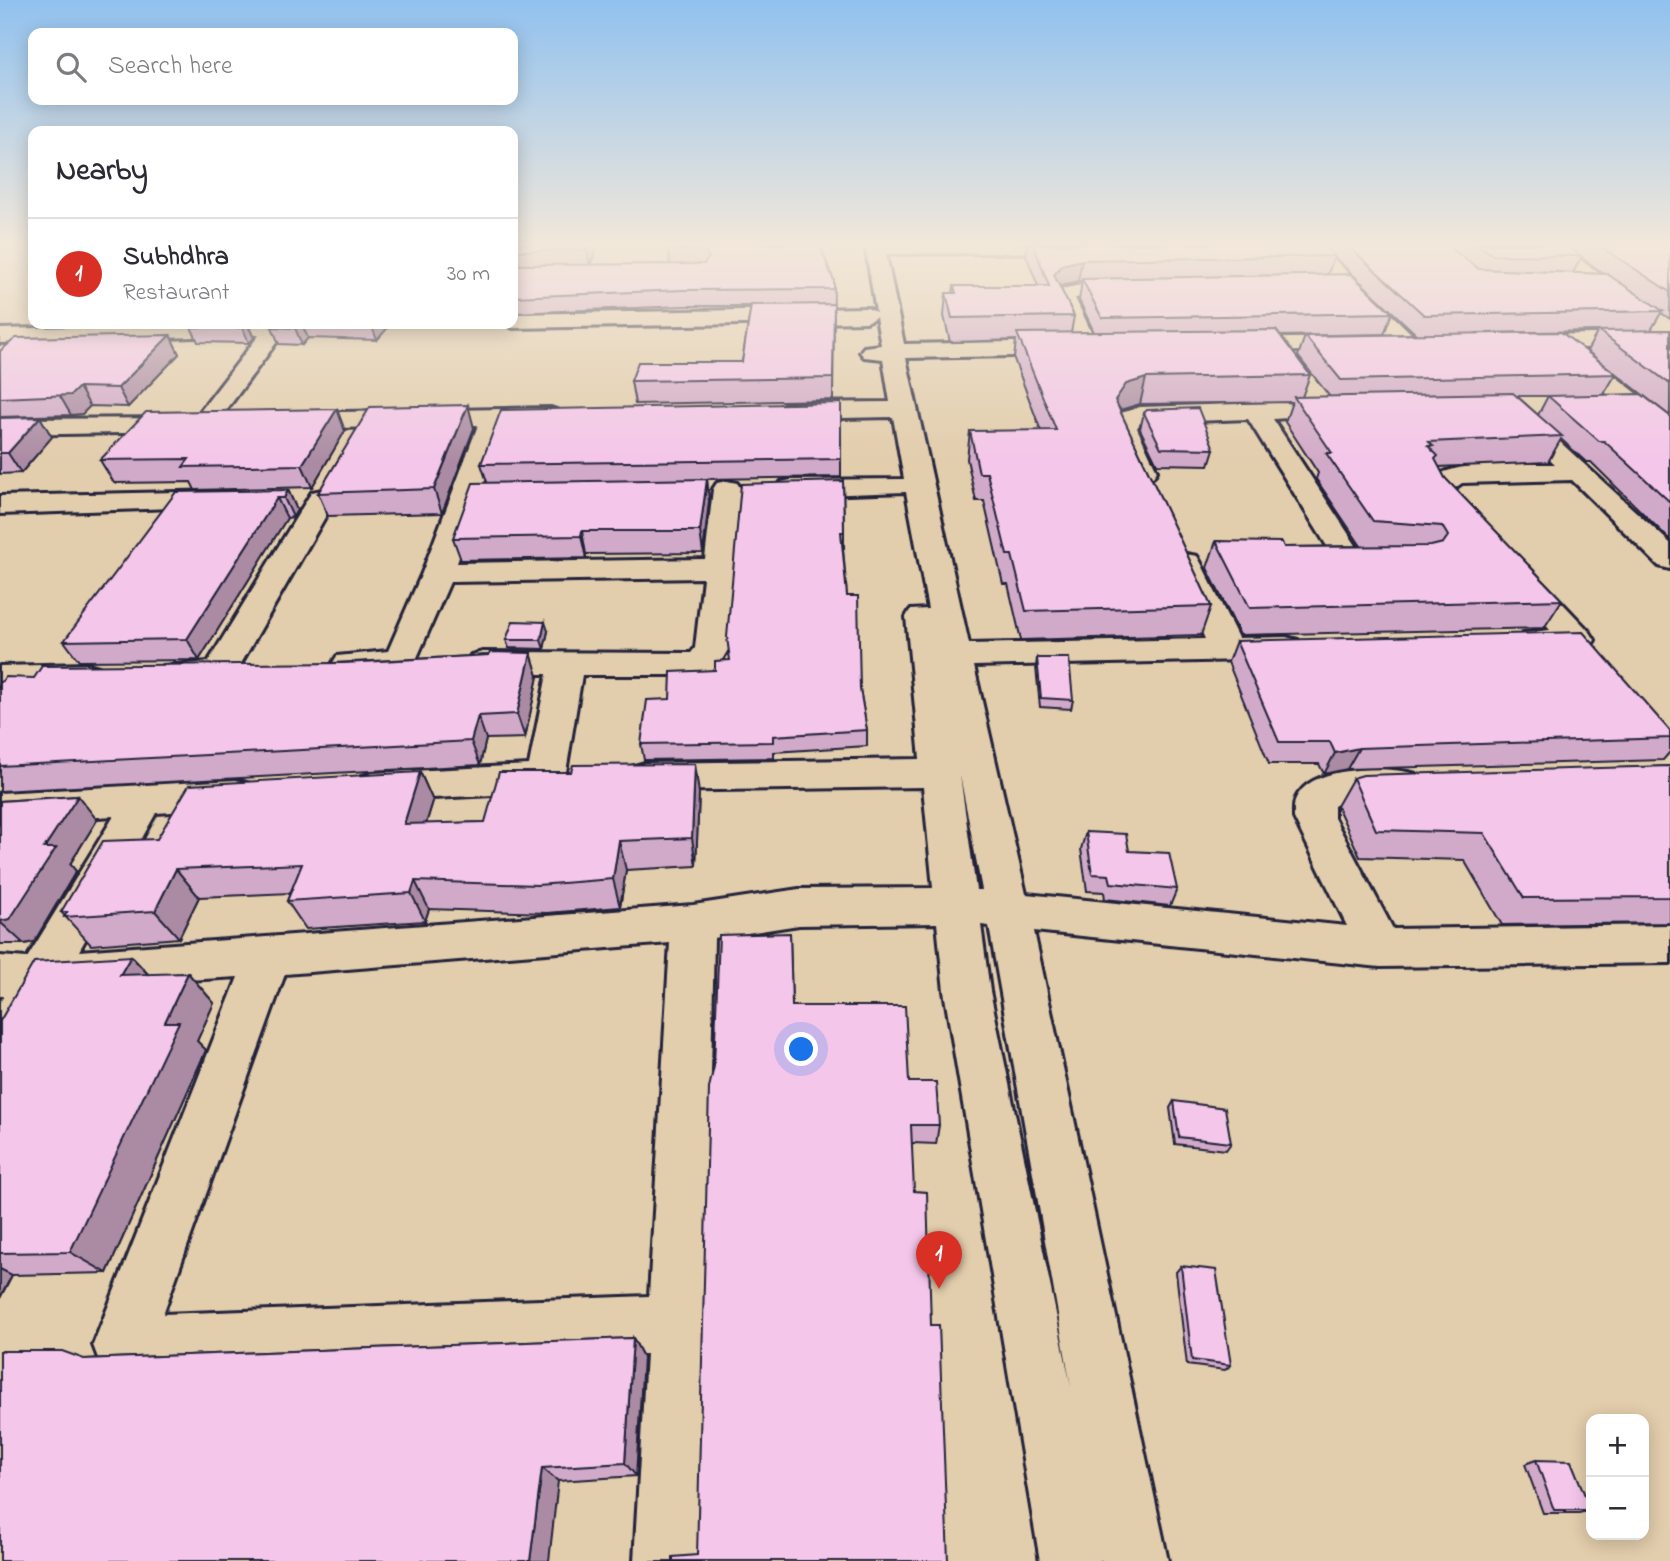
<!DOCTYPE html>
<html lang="en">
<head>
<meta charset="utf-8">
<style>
	:root { --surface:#fff; --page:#f2f2f3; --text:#2b2b33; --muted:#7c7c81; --line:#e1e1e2; --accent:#d93025 }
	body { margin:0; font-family:"Indie Flower",sans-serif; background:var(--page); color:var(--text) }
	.controls { position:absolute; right:21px; bottom:21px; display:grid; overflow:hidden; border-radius:14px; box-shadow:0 4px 18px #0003 }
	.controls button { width:63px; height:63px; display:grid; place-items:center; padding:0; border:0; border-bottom:2px solid var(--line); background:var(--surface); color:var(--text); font:35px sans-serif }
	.you { position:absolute; left:802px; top:1050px; width:24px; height:24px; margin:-18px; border:5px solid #fff; border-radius:50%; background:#1a73e8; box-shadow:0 0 0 10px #1a73e833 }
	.badge { display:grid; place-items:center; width:46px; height:46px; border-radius:50%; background:var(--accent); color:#fff; font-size:23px; font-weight:700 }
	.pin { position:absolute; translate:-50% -58px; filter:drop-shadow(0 2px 4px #0008) }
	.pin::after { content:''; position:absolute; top:37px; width:24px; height:21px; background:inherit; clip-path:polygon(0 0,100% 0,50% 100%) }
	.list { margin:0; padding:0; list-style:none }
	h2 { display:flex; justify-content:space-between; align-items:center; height:91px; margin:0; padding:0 28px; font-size:30px }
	h2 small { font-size:23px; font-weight:400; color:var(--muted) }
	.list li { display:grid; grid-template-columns:46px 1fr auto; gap:21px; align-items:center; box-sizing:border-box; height:112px; padding:0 28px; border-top:2px solid var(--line) }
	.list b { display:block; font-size:26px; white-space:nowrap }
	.list p { margin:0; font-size:23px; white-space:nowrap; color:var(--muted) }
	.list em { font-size:23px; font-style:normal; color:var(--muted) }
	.icon { flex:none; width:38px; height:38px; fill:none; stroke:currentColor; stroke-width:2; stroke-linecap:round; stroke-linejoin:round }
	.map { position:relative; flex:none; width:1670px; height:1561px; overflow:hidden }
	.search { position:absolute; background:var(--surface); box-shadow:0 4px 18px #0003; left:28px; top:28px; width:490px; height:77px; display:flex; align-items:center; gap:18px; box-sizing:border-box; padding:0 24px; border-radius:14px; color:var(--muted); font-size:26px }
	.panel { position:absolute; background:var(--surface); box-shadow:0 4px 18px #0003; left:28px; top:126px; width:490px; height:203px; border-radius:14px }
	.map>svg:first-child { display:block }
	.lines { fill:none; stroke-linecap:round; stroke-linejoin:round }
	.minor-casing { stroke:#22223b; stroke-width:6 }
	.minor { fill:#e2cdac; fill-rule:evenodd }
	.wall { fill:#d2aac9; stroke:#22223b; stroke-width:2; fill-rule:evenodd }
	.shaded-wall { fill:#ab8ba4; stroke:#22223b; stroke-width:2 }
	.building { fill:#f4c6ea; stroke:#22223b; stroke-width:2 }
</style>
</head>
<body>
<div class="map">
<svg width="1670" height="1561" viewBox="0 0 1670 1561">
	<rect width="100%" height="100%" fill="#e2cdac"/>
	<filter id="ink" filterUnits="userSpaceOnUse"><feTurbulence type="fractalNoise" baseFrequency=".0143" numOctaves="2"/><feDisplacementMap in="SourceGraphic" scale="14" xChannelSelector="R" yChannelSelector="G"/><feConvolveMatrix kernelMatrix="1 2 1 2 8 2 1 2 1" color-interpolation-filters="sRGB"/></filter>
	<g filter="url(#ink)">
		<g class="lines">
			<g class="minor-casing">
				<g id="minor">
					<path d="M865,244H1087L1089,246L1079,252L886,254L904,344L1066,341L1075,344L1053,299L1059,290C1075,285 1133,275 1143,289L1133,295L1075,298L1099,348L1096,353L1088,355L1077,349L1066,355L906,358L969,644L1205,639L1171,563L1175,556L1186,554L1197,556L1201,563L1238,638L1286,637L1298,640L1303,648L1298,656L1286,659L974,666L1026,894L1347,926L1294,818C1294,808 1293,800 1300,792C1319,766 1388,766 1416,774L1421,784L1416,794C1390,802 1357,791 1334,806V818L1393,929L1670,925V963L1380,967L1034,931L1168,1561H1040L944,991L937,923L799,925L714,938L700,1561H634L646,1354L122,1374L101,1366L93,1345L238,977L87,986L71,981L67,972L17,1060L0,1067V1002L4,996H0V956L27,958L114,816L0,823V793L236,780L250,784L255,794L250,804L236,808L156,813L79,951L693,905L799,889L933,888L923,787L645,791L631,787L626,777L631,767L645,763L920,759L906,617L910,610L928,609L906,492L791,496L781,494L777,488L781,482L791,480L904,479L893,417L789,419L780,416L776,411L780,406L789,403L890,402L883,359L864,357L860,352L864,347L881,345L876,317L867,322L513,328L504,324H513V314L867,308L876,312ZM960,775L982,890H976ZM981,925L989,926L1071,1387L990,991ZM670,943L649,1296L163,1314L285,974Z"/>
					<path d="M1299,244H1318L1417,339L1420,344L1417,349H1401Z"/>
					<path d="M1535,244H1557L1641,302L1638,307H1622Z"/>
					<path d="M192,324H290L213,428L187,432L0,435V419L195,418L259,335L0,343V329Z"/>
					<path d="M1670,333V347L1579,348L1670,419V440L1661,438L1562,357L1558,352L1561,348L1522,349L1511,342L1522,335Z"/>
					<path d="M1353,337L1361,339L1364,344L1361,349L1235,353L1224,346L1235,339Z"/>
					<path d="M1340,401L1349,404L1353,409L1349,414L1273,419L1365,559L1361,565L1350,568L1339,565L1335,559L1248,419L1140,423L1137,428L1157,471L1153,477H1133L1129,471L1111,428L1121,413L1140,407Z"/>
					<path d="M1515,406L1524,409L1670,543V569L1659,566L1572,480L1462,483L1455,488L1457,493L1482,520L1477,526C1453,532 1433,506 1426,485C1446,457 1522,465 1555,464L1502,414L1506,409Z"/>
					<path d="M551,408L560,411L564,416L560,421L504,425L457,563L705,559L713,489L717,483L727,481L737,483L741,489L729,648L717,668L694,675H582L566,772L569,778L564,788L550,792L373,801L359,797L354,787L359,777L373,773L529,765L547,674H483L471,671L466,663L471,655L483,652L691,653L695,648L703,578L450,582L412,669L349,675L337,672L332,664L337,656L388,651L422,573L478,425L289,429L280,426L276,421L280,416L289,413Z"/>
					<path d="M322,490L332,492L336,498L231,681L175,685L163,682L158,674L163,666L208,662L308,498L312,492Z"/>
					<path d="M222,491L232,494L236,500L232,506L0,514V496Z"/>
					<path d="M1517,565L1528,567L1590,632L1595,640L1590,648L1535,652L1523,649L1518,641L1523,633L1550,630L1501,574L1506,567Z"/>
					<path d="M87,664L99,667L104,675L99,683L87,686L0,688V666Z"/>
				</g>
			</g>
			<use href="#minor" class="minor"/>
		</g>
		<g class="wall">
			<path d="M513,244H598L590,265L670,264L668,249L675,244H822L821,249L834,281L833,400L635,404L631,381L742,362L751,306H684L513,313Z"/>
			<path d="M1028,244H1670V319L1661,313L1651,330H1670V416L1587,351L1598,331L1475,333L1616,374L1604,394L1670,416V540L1591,462H1586L1561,439L1548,462L1439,467L1445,478L1562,600L1544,628L1240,635L1207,568L1216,541L1284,547L1361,546L1316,479L1318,473L1285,422L1292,402L1140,404L1120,411L1211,606L1201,635L1021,640L1008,584H1003L984,501H976L967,459L970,431H1041L1014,359L1016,340L950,342L944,316L946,293H953L954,286H1038L1026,255ZM1334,257L1416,334L1305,336L1298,356L1330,397H1302L1310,375L1281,336L1384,334L1392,313L1328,274ZM1581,257L1604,274L1573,273ZM1078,281H1082L1079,300L1094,332L1071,333L1074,316L1060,287ZM1517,396H1548L1538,415Z"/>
			<path d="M224,324H248L254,338L249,343L198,342L191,327Z"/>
			<path d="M274,324H391L377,340L308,338L302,345L279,344L272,327Z"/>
			<path d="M170,335L179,354L128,407L90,406L82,414L71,415L0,417V351Z"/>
			<path d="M841,403V477L707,479L709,501L703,553L586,554V558L461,560L453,538L487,482L481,464Z"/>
			<path d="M1144,413L1214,449L1209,465L1157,464L1140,429Z"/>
			<path d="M0,418L52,437L21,473L0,474Z"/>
			<path d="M474,428L442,513L328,516L318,493Z"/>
			<path d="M345,431L312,487L195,490L191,482L114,483L100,460Z"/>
			<path d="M843,481L844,532V548H843L847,596L860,689L867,730V746L774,752V758L644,760L641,744L670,699L730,660Z"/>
			<path d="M288,490L297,510L293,517L287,518L199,660L79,661L64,641Z"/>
			<path d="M548,631L544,649L509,648L506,640Z"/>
			<path d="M1236,641L1670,731V752L1663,760L1347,769L1324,774L1319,764H1269L1228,662Z"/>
			<path d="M531,653L538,676L525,738L486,739L480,765L0,791V682L34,678Z"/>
			<path d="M1037,658L1073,700L1071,709L1040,707L1036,667Z"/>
			<path d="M1670,766V923L1502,925L1464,860L1360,857L1337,806L1353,778Z"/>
			<path d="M420,772L433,801L426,824L485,822L699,793L696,866L626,870L620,907L547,913L429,909L425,921L306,929L287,901L290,893L199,897L179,938L91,945L61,912L157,839Z"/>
			<path d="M78,796L97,820L70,864L76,871L34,942L24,944H0V801Z"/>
			<path d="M1086,832L1129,851L1177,889L1170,906L1105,899L1104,892L1087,891L1081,849Z"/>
			<path d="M790,933L792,1006L909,1082L939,1125L936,1144L912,1143L697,1555Z"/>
			<path d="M131,956L149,975L188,973L214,1003L197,1041L206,1050L107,1273L12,1275L0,1298V1021Z"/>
			<path d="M1174,1101L1231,1143L1226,1150L1175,1144L1170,1108Z"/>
			<path d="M1181,1266L1231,1365L1225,1370L1187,1365L1176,1272Z"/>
			<path d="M633,1338L643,1357L636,1476L558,1481L84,1359Z"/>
			<path d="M1536,1460L1591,1510L1579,1513H1543L1525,1464Z"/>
		</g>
		<g class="shaded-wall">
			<path d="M590,244H598L590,266L587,250Z"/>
			<path d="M516,251L519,266L513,269V252Z"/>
			<path d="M1082,260L1078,281L1058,287L1054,275L1062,265Z"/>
			<path d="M247,324L254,338L249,343L243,328Z"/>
			<path d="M299,324H302L308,338L302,345L295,328Z"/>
			<path d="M371,324H391L377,340Z"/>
			<path d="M170,335L179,354L128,407L118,388Z"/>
			<path d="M1146,378L1140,404L1120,410L1115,400L1126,384Z"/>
			<path d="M79,387L90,406L82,414L71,415L60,396Z"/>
			<path d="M468,405L474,428L442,513L434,489Z"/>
			<path d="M337,409L345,431L312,487L302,465Z"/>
			<path d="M40,417L52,437L21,473L8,453Z"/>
			<path d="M707,479L709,501L703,553L700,531Z"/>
			<path d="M288,490L297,510L293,517L284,498Z"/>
			<path d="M277,498L287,518L199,660L187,639Z"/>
			<path d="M582,531L586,554V558L581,536Z"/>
			<path d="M545,622L548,631L544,649L541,640Z"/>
			<path d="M531,653L538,676L525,738L517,714Z"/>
			<path d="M478,716L486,739L480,765L471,741Z"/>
			<path d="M1359,748L1347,769L1324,774L1335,753Z"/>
			<path d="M695,764L699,793L696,866L692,838Z"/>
			<path d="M420,772L433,801L417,853L404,824Z"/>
			<path d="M78,796L97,820L70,864L76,871L34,942L24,944L0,922L44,848Z"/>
			<path d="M619,841L626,870L620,907L613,879Z"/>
			<path d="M176,869L199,897L179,938L155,911Z"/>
			<path d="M415,881L429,909L425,921L411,893Z"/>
			<path d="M131,956L158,985L120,975Z"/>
			<path d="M188,973L214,1003L197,1041L206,1050L107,1273L70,1252L165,1022Z"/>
			<path d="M0,1269L12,1275L0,1298Z"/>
			<path d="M633,1338L643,1357L636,1476L625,1463Z"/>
			<path d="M542,1468L558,1481L549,1561H530Z"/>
		</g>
		<g class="building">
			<path d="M513,244H590L587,250L516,251L513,252Z"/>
			<path d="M675,244H819L834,281V289L683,290L513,297V265L704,264L709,257L704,251L668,249Z"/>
			<path d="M1033,244H1322L1334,256L1082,260L1062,265L1054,275L1074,316L952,318L946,293H956L954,286H1049Z"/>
			<path d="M1346,244H1445L1479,269L1607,274L1663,311L1424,315Z"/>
			<path d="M1477,244H1564L1581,256L1493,255Z"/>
			<path d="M1597,244H1670V292Z"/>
			<path d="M1351,274L1392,313L1102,318L1082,279Z"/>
			<path d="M834,304L833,378L631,381L638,362H742L751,305Z"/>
			<path d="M247,324L243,328L191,327L194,325Z"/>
			<path d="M274,324H299L295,328L272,327Z"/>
			<path d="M1276,330L1310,375L1146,378L1126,384L1115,400L1211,606L1026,611L1012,555H1007L987,473H979L970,431L1056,430L1017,333Z"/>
			<path d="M1670,330V384L1599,331Z"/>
			<path d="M1561,332L1616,374L1341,380L1305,336Z"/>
			<path d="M170,335L118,388L79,387L71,395L0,398V351L16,338Z"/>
			<path d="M1513,393L1562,436L1429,442L1433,446H1428L1438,456L1435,459L1445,478L1562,600L1250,608L1216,541L1282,542L1284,547L1431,546L1443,543L1448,536L1442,526L1373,521L1326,453H1332L1294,397Z"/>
			<path d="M1641,394L1670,416V502L1604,441H1599L1548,396Z"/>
			<path d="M841,403V459L481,464L501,410Z"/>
			<path d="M468,405L434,489L318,493L370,407Z"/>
			<path d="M1198,408L1214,449L1161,448L1144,413L1147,410Z"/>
			<path d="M337,409L302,465L183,467L189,459L100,460L146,412Z"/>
			<path d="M40,417L8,453H0V418Z"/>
			<path d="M707,479L700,531H582L581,536L453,538L473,483Z"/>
			<path d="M843,481L844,532H841L847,596H858L860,689L867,730L773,736V742L641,744L647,700L670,699L671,672L715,670V661L730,660L727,637L741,484Z"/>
			<path d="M288,490L284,498H277L187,639L64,641L176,492Z"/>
			<path d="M513,621L545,622L541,640H506Z"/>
			<path d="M1583,632L1670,731V738L1359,748L1335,753L1330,742H1279L1236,641Z"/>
			<path d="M490,652L531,653L517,714L478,716L471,741L0,766V682H1L6,677L34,678L42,666L344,663L489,655Z"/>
			<path d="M1037,658H1069L1073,700L1041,698Z"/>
			<path d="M695,764L692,838L619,841L613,879L537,885L415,881L411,893L287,901L302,864L176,869L155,911L64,917L67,912H61L103,841L157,839L189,785L420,772L404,824L485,822L499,772H571L573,765Z"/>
			<path d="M1670,766V897L1524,898L1484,833L1376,830L1353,778L1363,775Z"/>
			<path d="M78,796L44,848H56L10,919L0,921V801Z"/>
			<path d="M1086,832L1126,834L1129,851L1169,853L1177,889L1111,883L1109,875L1092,874Z"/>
			<path d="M790,933L792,1006H905L909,1082H936L939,1125H911L914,1191L927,1192L931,1325H939L948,1561H673V1557L697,1555L709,1088L714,1066L719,935Z"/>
			<path d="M131,956L120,975L188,973L165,1022H179L70,1252L0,1253V1021L34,962Z"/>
			<path d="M1174,1101L1225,1108L1231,1143L1179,1137Z"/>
			<path d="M1181,1266L1216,1270L1231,1365L1192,1360Z"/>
			<path d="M633,1338L625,1463L542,1468L530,1561H0V1351H62L84,1359Z"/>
			<path d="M1536,1460L1571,1461L1591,1510H1554Z"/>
		</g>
	</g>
	<linearGradient id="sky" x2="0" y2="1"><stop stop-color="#91c1ef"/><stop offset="0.53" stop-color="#f2e8da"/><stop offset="1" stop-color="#f2e8da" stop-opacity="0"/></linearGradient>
	<rect width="1670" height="462" fill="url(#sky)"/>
</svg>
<div class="controls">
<button>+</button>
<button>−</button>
</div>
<div class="you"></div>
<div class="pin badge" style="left:939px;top:1289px">1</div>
<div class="search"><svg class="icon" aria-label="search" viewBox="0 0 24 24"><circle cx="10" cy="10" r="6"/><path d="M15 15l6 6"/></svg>Search here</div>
<section class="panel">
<h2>Nearby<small></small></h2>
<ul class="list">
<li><span class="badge">1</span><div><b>Subhdhra</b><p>Restaurant</p></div><em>30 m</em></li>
</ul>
</section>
</div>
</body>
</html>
